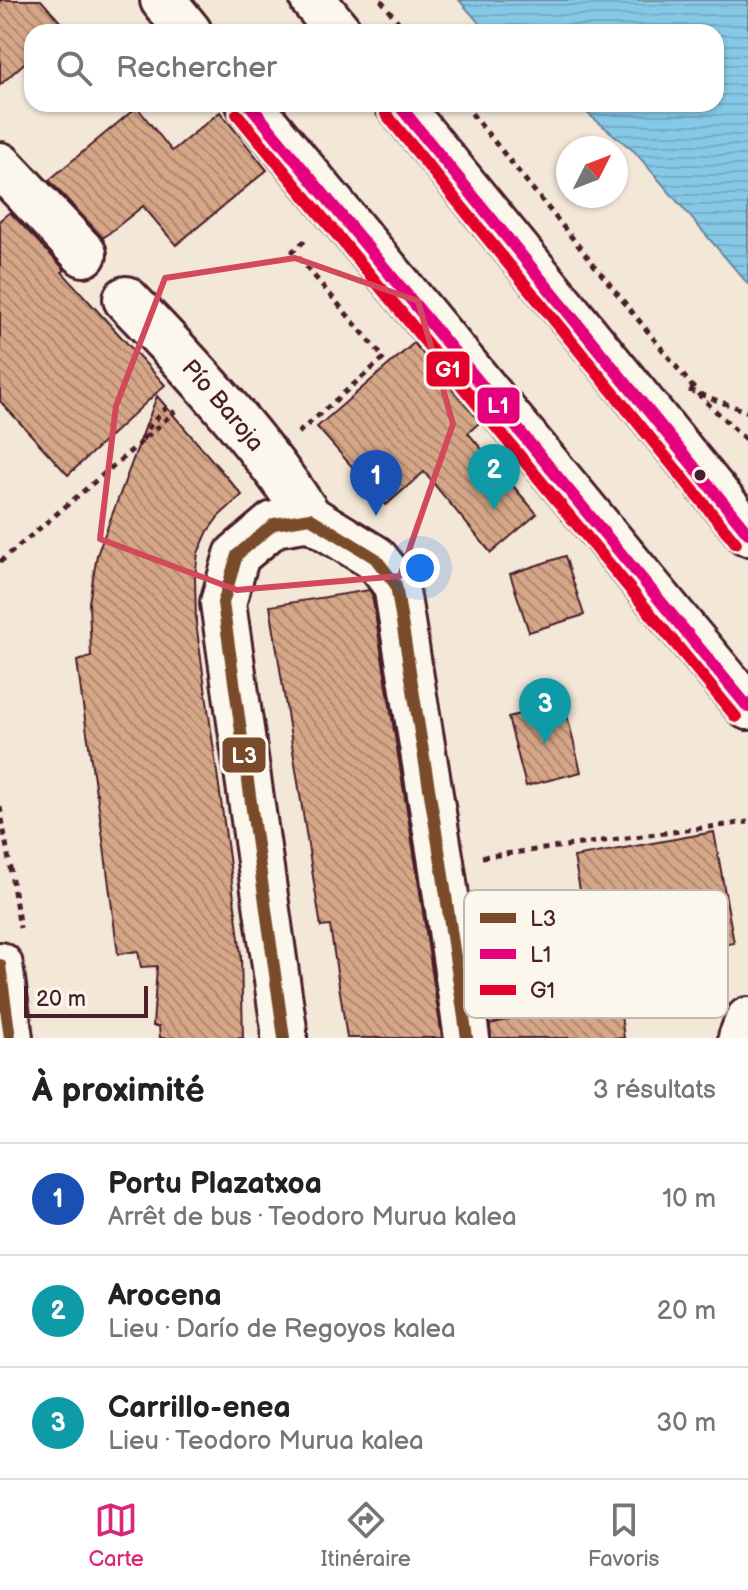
<!DOCTYPE html>
<html lang="fr">
<head>
<meta charset="utf-8">
<style>
	:root { --surface:#fff; --page:#f2f2f2; --text:#222; --muted:#767676; --line:#e0e0e0; --accent:#db2777 }
	body { margin:0; font-family:"Balsamiq Sans",sans-serif; background:var(--page); color:var(--text) }
	.compass { position:absolute; left:556px; top:136px; width:72px; height:72px; border-radius:50%; background:var(--surface); box-shadow:0 2px 6px #0004; rotate:48deg }
	.scale { position:absolute; left:24px; bottom:20px; width:124px; box-sizing:border-box; padding-left:8px; border:4px solid #4a1f2b; border-top:0; font-size:22px; line-height:28px; white-space:nowrap; color:#4a1f2b; -webkit-text-stroke:6px #fbf7ec; paint-order:stroke }
	.you { position:absolute; left:420px; top:568px; width:28px; height:28px; margin:-20px; border:6px solid #fff; border-radius:50%; background:#1a73e8; box-shadow:0 0 0 12px #1a73e833 }
	.badge { display:grid; place-items:center; width:52px; height:52px; border-radius:50%; background:var(--accent); color:#fff; font-size:26px; font-weight:700 }
	.pin { position:absolute; translate:-50% -66px; filter:drop-shadow(0 2px 4px #0008) }
	.pin::after { content:''; position:absolute; top:42px; width:28px; height:24px; background:inherit; clip-path:polygon(0 0,100% 0,50% 100%) }
	.list { margin:0; padding:0; list-style:none }
	h2 { display:flex; justify-content:space-between; align-items:center; height:104px; margin:0; padding:0 32px; font-size:34px }
	h2 small { font-size:26px; font-weight:400; color:var(--muted) }
	.list li { display:grid; grid-template-columns:52px 1fr auto; gap:24px; align-items:center; box-sizing:border-box; height:112px; padding:0 32px; border-top:2px solid var(--line) }
	.list b { display:block; font-size:30px; white-space:nowrap }
	.list p { margin:0; font-size:26px; white-space:nowrap; color:var(--muted) }
	.list em { font-size:26px; font-style:normal; color:var(--muted) }
	.icon { flex:none; width:44px; height:44px; fill:none; stroke:currentColor; stroke-width:2; stroke-linecap:round; stroke-linejoin:round }
	.map { position:relative; flex:none; width:748px; height:1038px; overflow:hidden }
	.search { position:absolute; background:var(--surface); box-shadow:0 2px 6px #0004; left:24px; right:24px; top:24px; height:88px; display:flex; align-items:center; gap:20px; box-sizing:border-box; padding:0 28px; border-radius:24px; color:var(--muted); font-size:30px }
	.sheet { height:440px; background:var(--surface) }
	nav { display:flex; justify-content:space-around; align-items:center; box-sizing:border-box; height:112px; border-top:2px solid var(--line); background:var(--surface); font-size:22px; color:var(--muted) }
	nav a { display:grid; justify-items:center; gap:4px }
	nav .on { color:var(--accent) }
	.map>svg:first-child { display:block }
	.water { fill:url(#water-rules); stroke:#6d859b; stroke-width:2 }
	.building { fill:url(#building-back-hatch); stroke:#4a1f2b; stroke-width:2 }
	.lines { fill:none; stroke-linecap:round; stroke-linejoin:round }
	.street-casing { stroke:#4a1f2b; stroke-width:50 }
	.secondary-casing { stroke:#4a1f2b; stroke-width:50 }
	.primary-casing { stroke:#4a1f2b; stroke-width:50 }
	.path { stroke:#4a1f2b; stroke-width:5; stroke-dasharray:6 6; stroke-linecap:butt }
	.street { stroke:#fbf7ec; stroke-width:44 }
	.secondary { stroke:#fbf7ec; stroke-width:44 }
	.primary { stroke:#fbf7ec; stroke-width:44 }
	.bus-1-casing { stroke:#fbf7ec; stroke-width:18 }
	.bus-2-casing { stroke:#fbf7ec; stroke-width:18 }
	.bus-3-casing { stroke:#fbf7ec; stroke-width:18 }
	.bus-1 { stroke:#7a4b2a; stroke-width:12 }
	.bus-2 { stroke:#e5007d; stroke-width:12 }
	.bus-3 { stroke:#e4002b; stroke-width:12 }
	.marked { fill:none; stroke:#d1495b; stroke-width:6; stroke-linejoin:round }
	.bus-dot { fill:#4a1f2b; stroke:#fbf7ec; stroke-width:3 }
	.labels { text-anchor:middle; dominant-baseline:central; stroke-width:6; stroke-linejoin:round; paint-order:stroke }
	.street-label { font-size:24px; fill:#4a1f2b; stroke:#fbf7ec }
	.key { fill:#fbf7ec; stroke:#c6b6b2; stroke-width:2 }
	.key-label { font-size:22px; fill:#4a1f2b }
	.line-badge { stroke:#fbf7ec; stroke-width:3 }
	.badge-label { font-size:22px; text-anchor:middle; font-weight:bold; fill:#fff }
</style>
</head>
<body>
<div class="map">
<svg width="748" height="1038" viewBox="0 0 748 1038">
	<defs>
		<pattern id="water-rules" width="6" height="5" patternUnits="userSpaceOnUse" patternTransform="scale(2)"><rect width="6" height="5" fill="#85c9e6"/><path d="M0 2.5h6" fill="none" stroke="#74acc5"/></pattern>
		<pattern id="building-back-hatch" width="6" height="6" patternUnits="userSpaceOnUse" patternTransform="scale(2)"><rect width="6" height="6" fill="#d5a787"/><path d="M-1 5l2 2M0 0l6 6M5-1l2 2" fill="none" stroke="#af876f"/></pattern>
	</defs>
	<rect width="100%" height="100%" fill="#f3e7d8"/>
	<filter id="ink" filterUnits="userSpaceOnUse"><feTurbulence type="fractalNoise" baseFrequency=".0125" numOctaves="2"/><feDisplacementMap in="SourceGraphic" scale="16" xChannelSelector="R" yChannelSelector="G"/><feConvolveMatrix kernelMatrix="1 2 1 2 8 2 1 2 1" color-interpolation-filters="sRGB"/></filter>
	<g filter="url(#ink)">
		<path class="water" d="M459,0H748V284L635,152L576,104H716V32H487Z"/>
		<g class="building">
			<path d="M0,0H41L69,32H32V56L0,85Z"/>
			<path d="M137,107L172,151L220,112L267,170L176,245L143,206L103,238L49,180Z"/>
			<path d="M10,212L65,270L62,272L165,385L68,475L0,401V220Z"/>
			<path d="M414,343L480,422L468,433L537,514L491,553L424,472L386,505L317,427Z"/>
			<path d="M157,396L242,495L219,516L208,531L198,553L195,578L196,623L229,858L241,955L243,1038H160L159,1026H153L157,966L141,967L138,951L118,954L97,793H96L82,699L77,661L91,657L89,602L97,555Z"/>
			<path d="M565,556L584,615L529,632L510,574Z"/>
			<path d="M369,590L372,595L416,866L442,1038H347L330,926L321,927L270,606Z"/>
			<path d="M564,703L581,772L526,786L508,717Z"/>
			<path d="M714,832L734,943L594,967L574,857Z"/>
			<path d="M618,993L624,1038H491L490,1024Z"/>
		</g>
		<g class="lines">
			<g class="street-casing">
				<g id="street">
					<path d="M0,165L84,254"/>
					<path id="s1" d="M126,299C193,368 257,438 310,518"/>
					<path d="M0,965L10,1038"/>
				</g>
			</g>
			<g class="secondary-casing">
				<g id="secondary">
					<path d="M163,0L189,32"/>
					<path d="M249,104L748,707"/>
					<path d="M284,1038V1029L223,603L237,555L274,524L310,518L375,558L396,585L441,862L467,1038"/>
					<path d="M741,1038L748,1020"/>
				</g>
			</g>
			<g class="primary-casing">
				<g id="primary">
					<path d="M313,0L339,32"/>
					<path d="M398,104L748,533"/>
				</g>
			</g>
			<g class="path">
				<path d="M381,0L406,32"/>
				<path d="M464,104L700,396L748,442"/>
				<path d="M689,390L748,412"/>
				<path d="M298,433L384,358L293,251L308,238"/>
				<path d="M142,440L151,424L167,407"/>
				<path d="M0,562L139,444L175,411"/>
				<path d="M0,807L20,928"/>
				<path d="M482,857L748,822"/>
			</g>
			<use href="#street" class="street"/>
			<use href="#secondary" class="secondary"/>
			<use href="#primary" class="primary"/>
			<g class="bus-1-casing">
				<g id="bus-1">
					<path d="M0,965L10,1038"/>
					<path d="M284,1038L223,603L237,555L274,524L310,518L375,558L396,585L441,862L467,1038"/>
				</g>
			</g>
			<g class="bus-2-casing">
				<g id="bus-2">
					<path d="M249,104L748,707"/>
					<path d="M398,104L748,533"/>
				</g>
			</g>
			<g class="bus-3-casing">
				<g id="bus-3">
					<path d="M237,114L736,717"/>
					<path d="M386,114L736,543"/>
				</g>
			</g>
			<use href="#bus-1" class="bus-1"/>
			<use href="#bus-2" class="bus-2"/>
			<use href="#bus-3" class="bus-3"/>
		</g>
	</g>
	<path class="marked" d="M295,258L418,301L453,424L400,576L237,590L100,539L116,406L165,278Z"/>
	<circle class="bus-dot" cx="700" cy="475" r="7"/>
	<g class="labels">
		<g class="street-label">
			<text stroke="none"><textPath href="#s1" startOffset="144">Pío Baroja</textPath></text>
		</g>
	</g>
	<rect x="464" y="890" width="264" height="128" rx="12" class="key"/>
	<rect x="480" y="913" width="36" height="10" fill="#7a4b2a"/>
	<rect x="480" y="949" width="36" height="10" fill="#e5007d"/>
	<rect x="480" y="985" width="36" height="10" fill="#e4002b"/>
	<g class="key-label">
		<text x="530" y="926">L3</text>
		<text x="530" y="962">L1</text>
		<text x="530" y="998">G1</text>
	</g>
	<g class="line-badge">
		<rect x="425" y="350" width="46" height="38" rx="8" fill="#e4002b"/>
		<rect x="476" y="386" width="45" height="39" rx="8" fill="#e5007d"/>
		<rect x="221" y="736" width="46" height="38" rx="8" fill="#7a4b2a"/>
	</g>
	<g class="badge-label">
		<text x="448" y="377">G1</text>
		<text x="498" y="413">L1</text>
		<text x="244" y="763">L3</text>
	</g>
</svg>
<svg class="compass" viewBox="-18 -18 36 36"><path d="M0-13l5 13h-10z" fill="#e53935"/><path d="M0 13l5-13h-10z" fill="#767676"/></svg>
<div class="scale">20 m</div>
<div class="you"></div>
<div class="pin badge" style="left:376px;top:516px;background:#1a4fb4">1</div>
<div class="pin badge" style="left:494px;top:510px;background:#0f9aa8">2</div>
<div class="pin badge" style="left:545px;top:744px;background:#0f9aa8">3</div>
<div class="search"><svg class="icon" aria-label="search" viewBox="0 0 24 24"><circle cx="10" cy="10" r="6"/><path d="M15 15l6 6"/></svg>Rechercher</div>
</div>
<section class="sheet">
<h2>À proximité<small>3 résultats</small></h2>
<ul class="list">
<li><span class="badge" style="background:#1a4fb4">1</span><div><b>Portu Plazatxoa</b><p>Arrêt de bus · Teodoro Murua kalea</p></div><em>10 m</em></li>
<li><span class="badge" style="background:#0f9aa8">2</span><div><b>Arocena</b><p>Lieu · Darío de Regoyos kalea</p></div><em>20 m</em></li>
<li><span class="badge" style="background:#0f9aa8">3</span><div><b>Carrillo-enea</b><p>Lieu · Teodoro Murua kalea</p></div><em>30 m</em></li>
</ul>
</section>
<nav>
<a class="on"><svg class="icon" aria-label="map" viewBox="0 0 24 24"><path d="M3 6l6-2 6 2 6-2v14l-6 2-6-2-6 2zM9 4v14M15 6v14"/></svg>Carte</a>
<a><svg class="icon" aria-label="directions" viewBox="0 0 24 24"><path d="M12 3l9 9-9 9-9-9zM9 14v-3h6M13 9l2 2-2 2"/></svg>Itinéraire</a>
<a><svg class="icon" aria-label="saved" viewBox="0 0 24 24"><path d="M7 4h10v16l-5-4-5 4z"/></svg>Favoris</a>
</nav>
</body>
</html>
